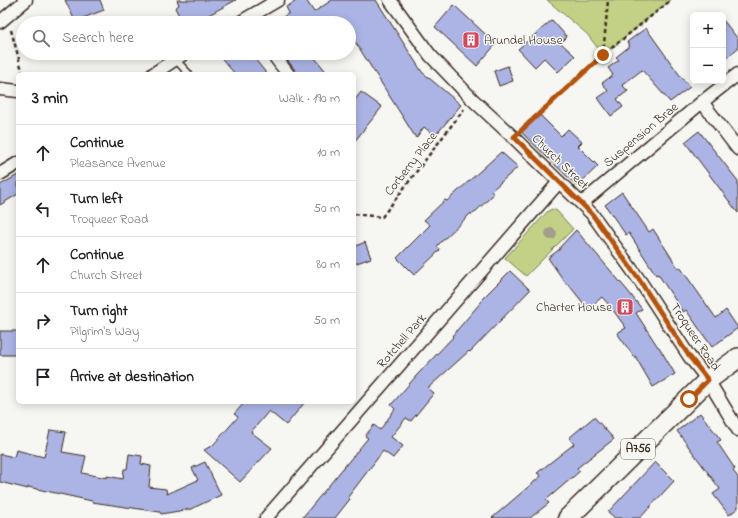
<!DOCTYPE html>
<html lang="en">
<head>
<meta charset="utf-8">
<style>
	:root { --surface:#fff; --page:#f6f6f6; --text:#202124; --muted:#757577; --line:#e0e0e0 }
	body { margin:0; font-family:"Indie Flower",sans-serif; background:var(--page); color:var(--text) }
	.controls { position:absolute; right:12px; top:12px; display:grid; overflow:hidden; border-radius:6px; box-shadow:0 2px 10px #0003 }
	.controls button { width:36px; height:36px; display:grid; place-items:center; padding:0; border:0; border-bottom:1px solid var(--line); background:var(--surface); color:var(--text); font:20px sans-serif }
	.stop { position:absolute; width:12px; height:12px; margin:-9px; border:3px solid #b45309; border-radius:50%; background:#fff }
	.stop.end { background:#b45309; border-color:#fff; box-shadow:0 1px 4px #0008 }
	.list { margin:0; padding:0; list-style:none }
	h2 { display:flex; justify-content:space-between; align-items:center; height:52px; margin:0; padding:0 16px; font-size:17px }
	h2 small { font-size:13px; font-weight:400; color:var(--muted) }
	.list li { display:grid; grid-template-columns:26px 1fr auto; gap:12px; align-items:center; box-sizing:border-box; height:56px; padding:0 16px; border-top:1px solid var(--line) }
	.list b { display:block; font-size:15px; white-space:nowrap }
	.list p { margin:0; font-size:13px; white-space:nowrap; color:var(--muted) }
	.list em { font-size:13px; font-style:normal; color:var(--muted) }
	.icon { flex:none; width:22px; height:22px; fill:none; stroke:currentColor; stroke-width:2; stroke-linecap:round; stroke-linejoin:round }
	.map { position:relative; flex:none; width:738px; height:518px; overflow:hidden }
	.search { position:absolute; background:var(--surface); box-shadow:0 2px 10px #0003; left:16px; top:16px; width:340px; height:44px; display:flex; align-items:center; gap:10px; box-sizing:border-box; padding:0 14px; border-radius:22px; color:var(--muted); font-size:15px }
	.panel { position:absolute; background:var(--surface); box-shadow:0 2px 10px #0003; left:16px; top:72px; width:340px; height:332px; border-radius:6px }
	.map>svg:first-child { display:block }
	.green { fill:#c2d185; stroke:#7e7e52 }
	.building { fill:#abb4e5; stroke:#3b2a1e }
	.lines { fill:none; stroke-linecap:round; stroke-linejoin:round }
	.lane-casing { stroke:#3b2a1e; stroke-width:9 }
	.street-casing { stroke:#3b2a1e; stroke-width:15 }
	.primary-casing { stroke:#3b2a1e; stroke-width:22 }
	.path { stroke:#3b2a1e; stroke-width:2.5; stroke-dasharray:4 3; stroke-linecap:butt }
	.lane { stroke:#f6f6f2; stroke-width:6 }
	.street { stroke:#f6f6f2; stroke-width:12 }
	.primary { stroke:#f6f6f2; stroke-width:19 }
	.tree { fill:#a29d8c }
	.route { stroke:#b45309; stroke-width:5 }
	.labels { text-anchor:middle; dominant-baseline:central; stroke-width:3; stroke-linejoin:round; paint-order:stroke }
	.shield { fill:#f6f6f2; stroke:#73675e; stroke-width:1 }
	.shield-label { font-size:12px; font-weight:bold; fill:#3b2a1e }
	.poi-label { font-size:13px; fill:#3b2a1e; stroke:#f6f6f2; text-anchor:start }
	.street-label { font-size:13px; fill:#3b2a1e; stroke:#f6f6f2 }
</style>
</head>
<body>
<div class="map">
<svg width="738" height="518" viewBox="0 0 738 518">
	<rect width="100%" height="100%" fill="#f6f6f2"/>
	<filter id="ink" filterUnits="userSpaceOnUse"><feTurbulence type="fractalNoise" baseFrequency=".025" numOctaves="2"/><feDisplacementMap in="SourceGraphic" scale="8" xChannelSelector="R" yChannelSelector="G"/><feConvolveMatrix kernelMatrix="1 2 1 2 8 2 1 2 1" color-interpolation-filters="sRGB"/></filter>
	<g filter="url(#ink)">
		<g class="green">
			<path d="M547,0H671L603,55L587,34Z"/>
			<path d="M552,209L557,211L573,229L526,276L505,258L548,211Z"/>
		</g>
		<g class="building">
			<path d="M65,0H100L104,10L75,21Z"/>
			<path d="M177,0H236L194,23H183L175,8L179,5Z"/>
			<path d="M298,0H306L314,12L332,0H376L422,72L461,105L435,136L424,127L416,138L349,32V23H343L340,18L332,23H274L289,13L286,7Z"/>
			<path d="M454,5L496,44L477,66L435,27Z"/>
			<path d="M552,20L567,37L561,43L575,56L558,72L544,58L535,67L518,49Z"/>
			<path d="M723,20L738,39V48L723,61Z"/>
			<path d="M646,28L681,77L690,87L670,102L642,70L622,85L628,91L617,99L623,107L611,116L598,98L608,91L602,83L613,75L608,68L619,60L616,57L630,46L627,42Z"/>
			<path d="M217,53H250L267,74H235Z"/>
			<path d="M282,53H311L328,74H298Z"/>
			<path d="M508,66L513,81L499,86L494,71Z"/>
			<path d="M361,92L382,107L354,142V101Z"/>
			<path d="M539,114L561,136L568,129L582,142L578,146L598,166L577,186L521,132Z"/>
			<path d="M699,131L738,181V213L685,142Z"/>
			<path d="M501,152L518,167L491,191L494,194L472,215L471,213L437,246L440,250L414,275L397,258L430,225L424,220L445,200L447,201Z"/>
			<path d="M18,175V194L0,205V185Z"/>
			<path d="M622,192L649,232L653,229L678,268L680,267L716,318L726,310L738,328L712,347L686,310L683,312L658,274L656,275L629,233L626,235L605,205Z"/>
			<path d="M576,230L627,290L642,309L636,313L658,347H659L675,374L653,387L635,356L634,357L617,333L626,328L610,306L602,297L588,309L568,284L567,285L548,258L560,249V247Z"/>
			<path d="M365,242L371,258L354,264V247Z"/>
			<path d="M510,271L530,290L470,352L469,351L428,388L434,393L411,421L406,418L391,437L403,446L393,458L383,451L348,497L350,499L335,518H302L368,438L365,436L374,425L380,430L395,409L391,405L417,375L453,337L452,336L482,301L481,300Z"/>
			<rect x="0" y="331" width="18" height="24"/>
			<path d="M245,402H305L286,425L269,411L251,432L272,448L240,482L204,450L213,445L238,417L234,414Z"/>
			<path d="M700,413L721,440L717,442L735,469L733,471L738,477V508L729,515L713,494L720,489L677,431Z"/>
			<path d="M594,417L614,439L577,468L580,471L546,500L549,503L530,518H492L541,476L537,473L574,444L569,438Z"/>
			<path d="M50,430L66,432L62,452L86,456L82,473L107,478V476L123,479L124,469H127L129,454L142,456L141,464L151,466L149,487L166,489L167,494L198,480L192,468L205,462L221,495L191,509L161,514L160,512L92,502V501L28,487V489L0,482V454L14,457L16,450L44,457Z"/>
			<path d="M655,462L674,481L640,518H615L608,512Z"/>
		</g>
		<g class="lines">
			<g class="lane-casing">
				<path id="lane" d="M175,59L189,74"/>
			</g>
			<g class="street-casing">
				<g id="street">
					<path d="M390,0L430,55L472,99L513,137L592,214L640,281L689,356L708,380L738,430"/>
					<path d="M0,22L26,0"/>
					<path d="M239,23L278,0"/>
					<path d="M272,53L288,74"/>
					<path d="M153,74L185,53"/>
					<path d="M0,89L18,91"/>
					<path d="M702,102L738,149"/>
					<path d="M0,174L18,163"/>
					<path d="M582,203L702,102L738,74"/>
					<path d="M266,518L559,182"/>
				</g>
			</g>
			<g class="primary-casing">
				<path id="primary" d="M568,518L708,380L738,358"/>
			</g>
			<g class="path">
				<path d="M11,30L23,74"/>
				<path d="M603,55L608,0"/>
				<path d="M523,128L603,55L671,0"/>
				<path d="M354,214L382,217L464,109"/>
			</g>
			<use href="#lane" class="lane"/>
			<use href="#street" class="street"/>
			<use href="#primary" class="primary"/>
		</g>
		<circle class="tree" cx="551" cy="234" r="6"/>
	</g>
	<g class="lines" filter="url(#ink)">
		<path class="route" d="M603,55L514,137L592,214L640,281L689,356L708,380L689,399"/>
	</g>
	<defs>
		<g id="building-square" transform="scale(0.9)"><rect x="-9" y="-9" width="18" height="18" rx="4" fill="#d1495b" stroke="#f6f6f2"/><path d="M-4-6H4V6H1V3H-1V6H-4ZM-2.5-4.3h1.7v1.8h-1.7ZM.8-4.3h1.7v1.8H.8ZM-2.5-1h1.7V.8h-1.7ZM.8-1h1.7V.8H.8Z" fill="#fff"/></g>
	</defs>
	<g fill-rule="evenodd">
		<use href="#building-square" x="471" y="40"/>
		<use href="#building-square" x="625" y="307"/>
	</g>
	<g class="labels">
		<rect class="shield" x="621" y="439" width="34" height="20" rx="3"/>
		<g class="shield-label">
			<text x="638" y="449">A756</text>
		</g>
		<g class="poi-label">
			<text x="484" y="40">Arundel House</text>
			<text x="612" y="307" text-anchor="end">Charter House</text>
		</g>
		<g class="street-label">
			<text transform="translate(641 135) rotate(-40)">Suspension Brae</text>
			<text transform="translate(560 162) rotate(44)">Church Street</text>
			<text transform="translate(411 164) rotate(-52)">Corberry Place</text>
			<text transform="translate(695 337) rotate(56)">Troqueer Road</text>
			<text transform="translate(402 341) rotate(-49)">Rotchell Park</text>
		</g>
	</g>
</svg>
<div class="controls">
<button>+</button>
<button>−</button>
</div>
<div class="stop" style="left:689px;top:399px"></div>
<div class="stop end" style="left:603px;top:55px"></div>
<div class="search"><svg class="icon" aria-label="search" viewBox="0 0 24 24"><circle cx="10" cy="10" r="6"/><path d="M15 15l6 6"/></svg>Search here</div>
<section class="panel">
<h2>3 min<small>Walk · 190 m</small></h2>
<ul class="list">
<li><svg class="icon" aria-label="ahead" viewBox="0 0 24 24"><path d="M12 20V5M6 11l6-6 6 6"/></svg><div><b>Continue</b><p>Pleasance Avenue</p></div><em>10 m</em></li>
<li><svg class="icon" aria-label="left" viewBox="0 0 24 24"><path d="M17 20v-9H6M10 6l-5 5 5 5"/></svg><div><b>Turn left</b><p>Troqueer Road</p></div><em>50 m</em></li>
<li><svg class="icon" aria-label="ahead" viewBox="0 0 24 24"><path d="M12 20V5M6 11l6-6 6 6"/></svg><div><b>Continue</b><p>Church Street</p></div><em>80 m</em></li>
<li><svg class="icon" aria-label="right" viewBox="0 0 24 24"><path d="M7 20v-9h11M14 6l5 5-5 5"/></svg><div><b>Turn right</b><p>Pilgrim's Way</p></div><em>50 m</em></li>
<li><svg class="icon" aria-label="arrive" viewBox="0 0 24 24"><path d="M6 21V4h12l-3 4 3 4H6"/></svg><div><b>Arrive at destination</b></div></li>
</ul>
</section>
</div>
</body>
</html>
